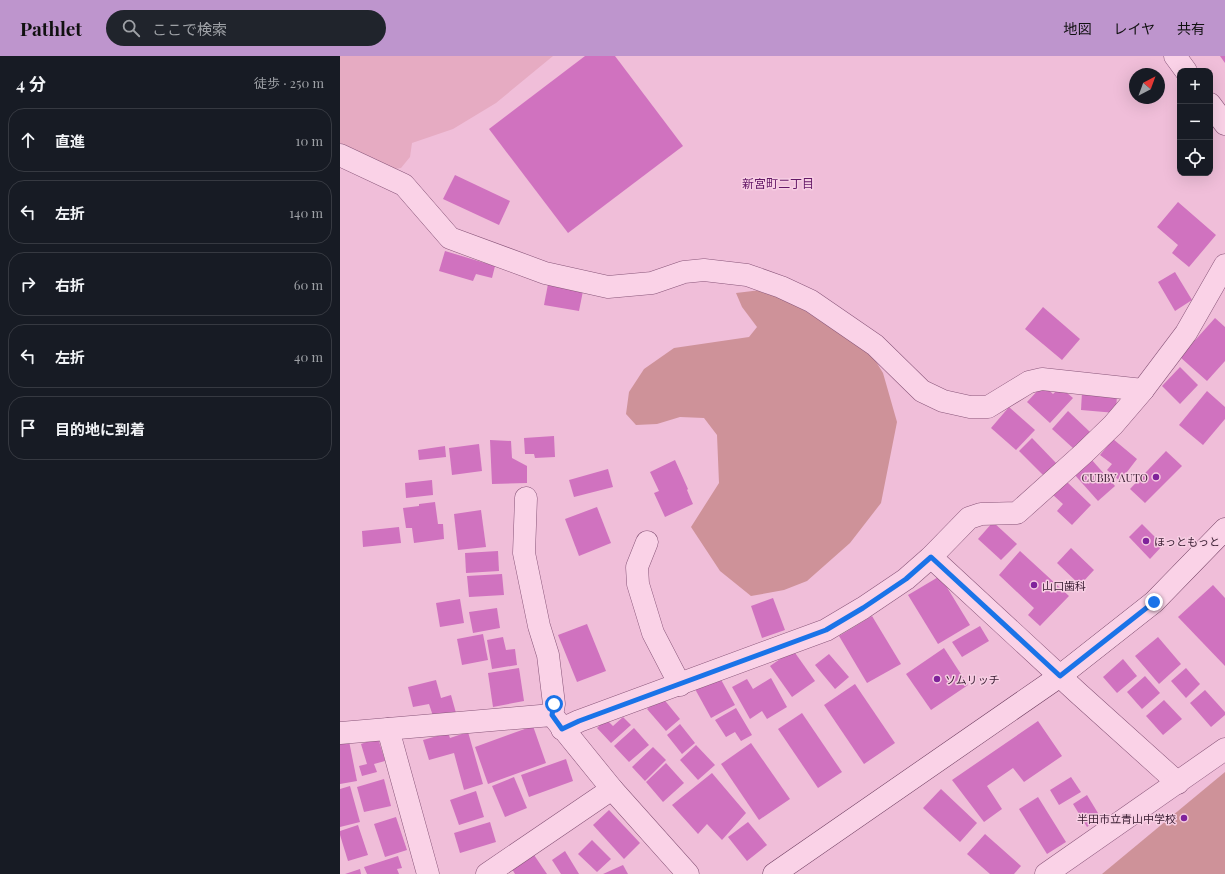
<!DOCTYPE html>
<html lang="ja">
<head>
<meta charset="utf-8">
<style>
	:root { --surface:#171b24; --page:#20242c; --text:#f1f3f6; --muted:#9ea1a6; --line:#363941; --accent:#be95cd }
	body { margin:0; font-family:"Playfair Display","Noto Sans JP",serif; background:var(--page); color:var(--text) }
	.controls { position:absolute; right:12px; top:12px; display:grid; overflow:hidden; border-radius:8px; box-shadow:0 4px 16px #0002 }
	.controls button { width:36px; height:36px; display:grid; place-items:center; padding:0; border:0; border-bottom:1px solid var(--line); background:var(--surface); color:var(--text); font:20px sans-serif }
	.compass { position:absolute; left:789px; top:12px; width:36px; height:36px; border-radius:50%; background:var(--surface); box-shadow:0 4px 16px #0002; rotate:41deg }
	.stop { position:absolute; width:12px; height:12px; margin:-9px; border:3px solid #1a73e8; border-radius:50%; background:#fff }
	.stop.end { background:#1a73e8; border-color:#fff; box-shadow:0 1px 4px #0008 }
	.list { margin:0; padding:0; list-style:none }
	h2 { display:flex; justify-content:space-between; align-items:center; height:52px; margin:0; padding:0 16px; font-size:17px }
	h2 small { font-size:13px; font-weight:400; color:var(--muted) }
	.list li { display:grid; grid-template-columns:26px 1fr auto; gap:12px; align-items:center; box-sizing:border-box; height:64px; margin:0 8px 8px; padding:0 8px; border:1px solid var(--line); border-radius:16px }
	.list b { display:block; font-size:15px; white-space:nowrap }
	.list em { font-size:13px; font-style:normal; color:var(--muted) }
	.icon { flex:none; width:22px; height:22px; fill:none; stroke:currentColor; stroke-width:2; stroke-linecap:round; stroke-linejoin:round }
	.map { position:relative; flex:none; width:885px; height:818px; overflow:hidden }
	header { display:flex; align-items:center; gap:24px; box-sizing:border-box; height:56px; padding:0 20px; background:var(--accent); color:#111 }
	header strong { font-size:19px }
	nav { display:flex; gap:22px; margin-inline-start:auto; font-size:14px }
	.search { width:280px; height:36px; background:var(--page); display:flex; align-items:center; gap:10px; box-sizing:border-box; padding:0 14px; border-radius:22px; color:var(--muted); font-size:15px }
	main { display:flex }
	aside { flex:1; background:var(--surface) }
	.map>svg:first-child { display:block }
	.farmland { fill:#e6abc2 }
	.green { fill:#ce9299 }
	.building { fill:#d072bf }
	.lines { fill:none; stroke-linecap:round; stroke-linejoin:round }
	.street-casing { stroke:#89567a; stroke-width:23 }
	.secondary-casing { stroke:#6b3a5d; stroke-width:23 }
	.street { stroke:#fad2e7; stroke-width:22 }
	.secondary { stroke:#fad2e7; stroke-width:22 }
	.route { stroke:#1a73e8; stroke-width:5 }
	.poi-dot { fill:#7f239b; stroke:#f7cee3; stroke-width:1.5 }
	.labels { text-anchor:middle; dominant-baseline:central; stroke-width:3; stroke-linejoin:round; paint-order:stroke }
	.poi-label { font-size:11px; fill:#381c31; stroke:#f7cee3; text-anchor:start }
	.neighbourhood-label { font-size:12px; fill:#651967; stroke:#f7cee3 }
</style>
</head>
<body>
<header>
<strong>Pathlet</strong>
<div class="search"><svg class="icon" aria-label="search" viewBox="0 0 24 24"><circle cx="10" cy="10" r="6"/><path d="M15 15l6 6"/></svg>ここで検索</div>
<nav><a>地図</a><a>レイヤ</a><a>共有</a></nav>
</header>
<main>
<aside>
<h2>4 分<small>徒歩 · 250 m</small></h2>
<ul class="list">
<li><svg class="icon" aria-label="ahead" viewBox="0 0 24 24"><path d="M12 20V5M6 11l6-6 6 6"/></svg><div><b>直進</b></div><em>10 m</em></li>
<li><svg class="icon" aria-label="left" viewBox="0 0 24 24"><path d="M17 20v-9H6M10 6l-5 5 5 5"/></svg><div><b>左折</b></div><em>140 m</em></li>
<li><svg class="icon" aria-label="right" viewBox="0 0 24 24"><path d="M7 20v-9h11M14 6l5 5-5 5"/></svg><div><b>右折</b></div><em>60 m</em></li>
<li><svg class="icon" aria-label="left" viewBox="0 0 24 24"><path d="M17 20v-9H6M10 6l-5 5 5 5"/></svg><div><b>左折</b></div><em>40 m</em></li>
<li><svg class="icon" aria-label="arrive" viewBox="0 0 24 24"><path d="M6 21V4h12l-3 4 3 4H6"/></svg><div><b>目的地に到着</b></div></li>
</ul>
</aside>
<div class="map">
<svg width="885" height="818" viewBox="0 0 885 818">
	<rect width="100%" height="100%" fill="#f0bed9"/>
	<path class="farmland" d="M0,0H213L156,47L113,73L72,87L70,101L61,112L49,114L0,87Z"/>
	<g class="green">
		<path d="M421,234L461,252L532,299L543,317L557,366L541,447L510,487L467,525L444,534L411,540L380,515L351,471L379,427L377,379L364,362L340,361L317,368L296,369L286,358L289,336L304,313L334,292L409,281L417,271L402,251L396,237Z"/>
		<path d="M885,716V818H762Z"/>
	</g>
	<g class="building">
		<path d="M245,0H275L343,90L228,177L149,73Z"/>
		<path d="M880,0H885V7Z"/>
		<path d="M115,119L170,145L159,169L103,143Z"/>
		<path d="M838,146L876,179L849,211L832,197L838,189L817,171Z"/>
		<path d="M105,195L155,210L152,222L136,218L133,225L99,215Z"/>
		<path d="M835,216L852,244L835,255L818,226Z"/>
		<path d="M208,228L243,235L239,255L204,249Z"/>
		<path d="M703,251L740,283L722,304L685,273Z"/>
		<path d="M875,262L885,271V305L867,325L840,301Z"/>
		<path d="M840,311L858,329L840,348L822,330Z"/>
		<path d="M703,329L713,338L720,331L733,342L710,367L687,346Z"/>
		<path d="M867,335L885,351V363L863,389L839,369Z"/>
		<path d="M742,336L777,338L776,357L741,354Z"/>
		<path d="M669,351L695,374L676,394L651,372Z"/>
		<path d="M728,355L750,376L734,393L712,373Z"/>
		<path d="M214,380L215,401L195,402L194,398H185L184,382Z"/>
		<path d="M692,382L717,408L704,420L679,395Z"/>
		<path d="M773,383L797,403L780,425L767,414L772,408L760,399Z"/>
		<path d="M150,384L171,385L172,402L187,410V427L152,428Z"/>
		<path d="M139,388L142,415L112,419L109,392Z"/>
		<path d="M105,390L106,401L79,404L78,394Z"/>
		<path d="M826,395L842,410L805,447L790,433Z"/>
		<path d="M751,403L775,430L758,445L734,418Z"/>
		<path d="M335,404L348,433L347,434L353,448L325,461L314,437L319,435L310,416Z"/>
		<path d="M268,413L273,431L234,441L229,424Z"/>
		<path d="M92,424L93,439L66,442L65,427Z"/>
		<path d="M726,425L751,449L732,469L717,455L723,448L713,439Z"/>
		<path d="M95,446L98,468H103L104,483L74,487L72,472H66L63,452L79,450V448Z"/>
		<path d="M257,451L271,487L239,500L225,463Z"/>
		<path d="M141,454L146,491L118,494L114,458Z"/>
		<path d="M653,466L677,488L661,504L638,483Z"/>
		<path d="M802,468L823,489L810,503L789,481Z"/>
		<path d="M59,471L61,487L23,491L22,475Z"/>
		<path d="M731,492L754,514L740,529L717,507Z"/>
		<path d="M158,495L159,515L126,517L125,497Z"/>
		<path d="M680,495L729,540L700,570L688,559L694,552L659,519Z"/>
		<path d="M162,518L164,539L129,541L127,520Z"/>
		<path d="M600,520L630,569L598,588L568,539Z"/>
		<path d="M873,529L885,542V610L838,561Z"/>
		<path d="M433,542L445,574L422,582L411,550Z"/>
		<path d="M120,543L124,567L100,571L96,547Z"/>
		<path d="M157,552L160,572L133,577L129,556Z"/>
		<path d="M532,560L561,608L527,627L499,580Z"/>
		<path d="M247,568L266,615L237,626L218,579Z"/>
		<path d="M640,570L649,585L622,601L612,586Z"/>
		<path d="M143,578L148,604L122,609L117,583Z"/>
		<path d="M163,581L166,594L175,593L177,609L152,613L147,584Z"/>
		<path d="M818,581L841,608L819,628L795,600Z"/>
		<path d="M604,592L628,629L591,654L566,618Z"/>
		<path d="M453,594L475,625L452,641L430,610Z"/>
		<path d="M489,598L509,621L495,633L475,609Z"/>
		<path d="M783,603L797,620L777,637L763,621Z"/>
		<path d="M179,612L184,645L153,651L148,617Z"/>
		<path d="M846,612L860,628L846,642L831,625Z"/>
		<path d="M379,620L395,649L371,662L355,633Z"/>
		<path d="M805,620L820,637L802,653L787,636Z"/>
		<path d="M431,622L447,651L427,663L422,655L410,663L392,631L407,623L413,633Z"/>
		<path d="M96,624L101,642L111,639L116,657L93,660L89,648L73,651L68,631Z"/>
		<path d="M515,628L555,687L524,708L484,649Z"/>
		<path d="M865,634L885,656V659L871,671L850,647Z"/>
		<path d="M322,641L340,663L326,675L307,653Z"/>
		<path d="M824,644L842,663L823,679L806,660Z"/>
		<path d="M396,652L412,679L401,685L395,676L386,681L375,664Z"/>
		<path d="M462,657L502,716L478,732L438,673Z"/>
		<path d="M283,661L291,669L271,687L257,672L266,663L273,670Z"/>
		<path d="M698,665L722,700L684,726L673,712L647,730L662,753L644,766L612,724Z"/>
		<path d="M340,668L355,687L342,698L327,679Z"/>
		<path d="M193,670L206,707L148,728L135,691Z"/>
		<path d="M294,672L309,689L289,706L274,690Z"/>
		<path d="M128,676L143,728L124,734L114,697L89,704L83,684L108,677L110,682Z"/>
		<path d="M38,682L45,705L34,708L37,716L22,720L19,710L27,708L21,688Z"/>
		<path d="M9,685L17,725L0,728V687Z"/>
		<path d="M411,687L450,743L419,764L381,708Z"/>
		<path d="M356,689L375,709L358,724L340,704Z"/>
		<path d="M313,691L326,704L305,725L292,711Z"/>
		<path d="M226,703L233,725L189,741L181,719Z"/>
		<path d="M326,707L344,727L323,746L306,726Z"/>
		<path d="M372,717L406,757L382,784L367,768L358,778L332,749Z"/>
		<path d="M174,721L187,752L165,761L152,730Z"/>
		<path d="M731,721L741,736L719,749L710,734Z"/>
		<path d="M44,723L51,750L24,756L17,731Z"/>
		<path d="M10,730L20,766L0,771V733Z"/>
		<path d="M601,733L637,767L620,786L583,752Z"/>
		<path d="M136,735L144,761L119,769L110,744Z"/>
		<path d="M747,739L761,762L747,771L733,748Z"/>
		<path d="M698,741L726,786L707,798L679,753Z"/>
		<path d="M269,754L300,787L284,803L253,769Z"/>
		<path d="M56,761L67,794L45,801L34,768Z"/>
		<path d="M150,766L156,786L120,797L114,777Z"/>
		<path d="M408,766L427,789L407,805L388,781Z"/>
		<path d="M18,769L28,799L8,805L0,779V775Z"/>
		<path d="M645,778L681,810L674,818H650L627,798Z"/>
		<path d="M252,784L271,803L257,816L238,798Z"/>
		<path d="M225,795L239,818H221L212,804Z"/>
		<path d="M194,799L207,818H175L172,813Z"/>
		<path d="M58,800L62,812L57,813L59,818H27L24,811Z"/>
		<path d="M283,809L288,818H263Z"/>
		<path d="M20,813L21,818H5Z"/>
	</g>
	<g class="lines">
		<g class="street-casing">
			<g id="street">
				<path d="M835,0L846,15"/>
				<path d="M870,48L885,68"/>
				<path d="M0,99L64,129L110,182L205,217L268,231L312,227L344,216L364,214L407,219L441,231L471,245L535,289L582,335L603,345L630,351H648L689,326L702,323L803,334"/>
				<path d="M186,442L184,497L199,570L208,599L214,648L212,659"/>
				<path d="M307,486L297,511L298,528L313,577L340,629"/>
				<path d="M591,501L737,636L838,727"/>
				<path d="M48,673L88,818"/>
				<path d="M222,673L239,665L486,574L523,552L566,523L591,501L629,462L641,458L677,457L744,397L773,369L803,334L846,277L885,209"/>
				<path d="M0,677L212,659L272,733L348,818"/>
				<path d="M147,818L272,733"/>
				<path d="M706,818L885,693"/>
			</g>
		</g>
		<g class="secondary-casing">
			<path id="secondary" d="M434,818L720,620L814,546L885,473"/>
		</g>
		<use href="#street" class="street"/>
		<use href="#secondary" class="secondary"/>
	</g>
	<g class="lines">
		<path class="route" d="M214,648L212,659L222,673L239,665L486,574L523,552L566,523L591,501L720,620L814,546"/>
	</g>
	<g class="poi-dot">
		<circle cx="816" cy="421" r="4"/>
		<circle cx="806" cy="485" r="4"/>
		<circle cx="694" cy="529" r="4"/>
		<circle cx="597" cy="623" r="4"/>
		<circle cx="844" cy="762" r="4"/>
	</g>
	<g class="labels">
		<g class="poi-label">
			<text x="808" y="421" text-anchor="end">CUBBY AUTO</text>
			<text x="814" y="485">ほっともっと</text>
			<text x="702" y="529">山口歯科</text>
			<text x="605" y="623">ソムリッチ</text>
			<text x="836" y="762" text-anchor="end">半田市立青山中学校</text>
		</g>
		<g class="neighbourhood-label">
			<text x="438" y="127">新宮町二丁目</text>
		</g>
	</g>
</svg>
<div class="controls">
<button>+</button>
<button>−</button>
<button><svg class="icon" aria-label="locate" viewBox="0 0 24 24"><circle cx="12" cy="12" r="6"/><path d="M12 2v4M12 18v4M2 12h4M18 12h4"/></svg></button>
</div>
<svg class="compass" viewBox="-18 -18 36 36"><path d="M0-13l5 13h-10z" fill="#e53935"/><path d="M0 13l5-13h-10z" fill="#9ea1a6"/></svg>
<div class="stop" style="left:214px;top:648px"></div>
<div class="stop end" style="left:814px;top:546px"></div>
</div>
</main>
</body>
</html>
